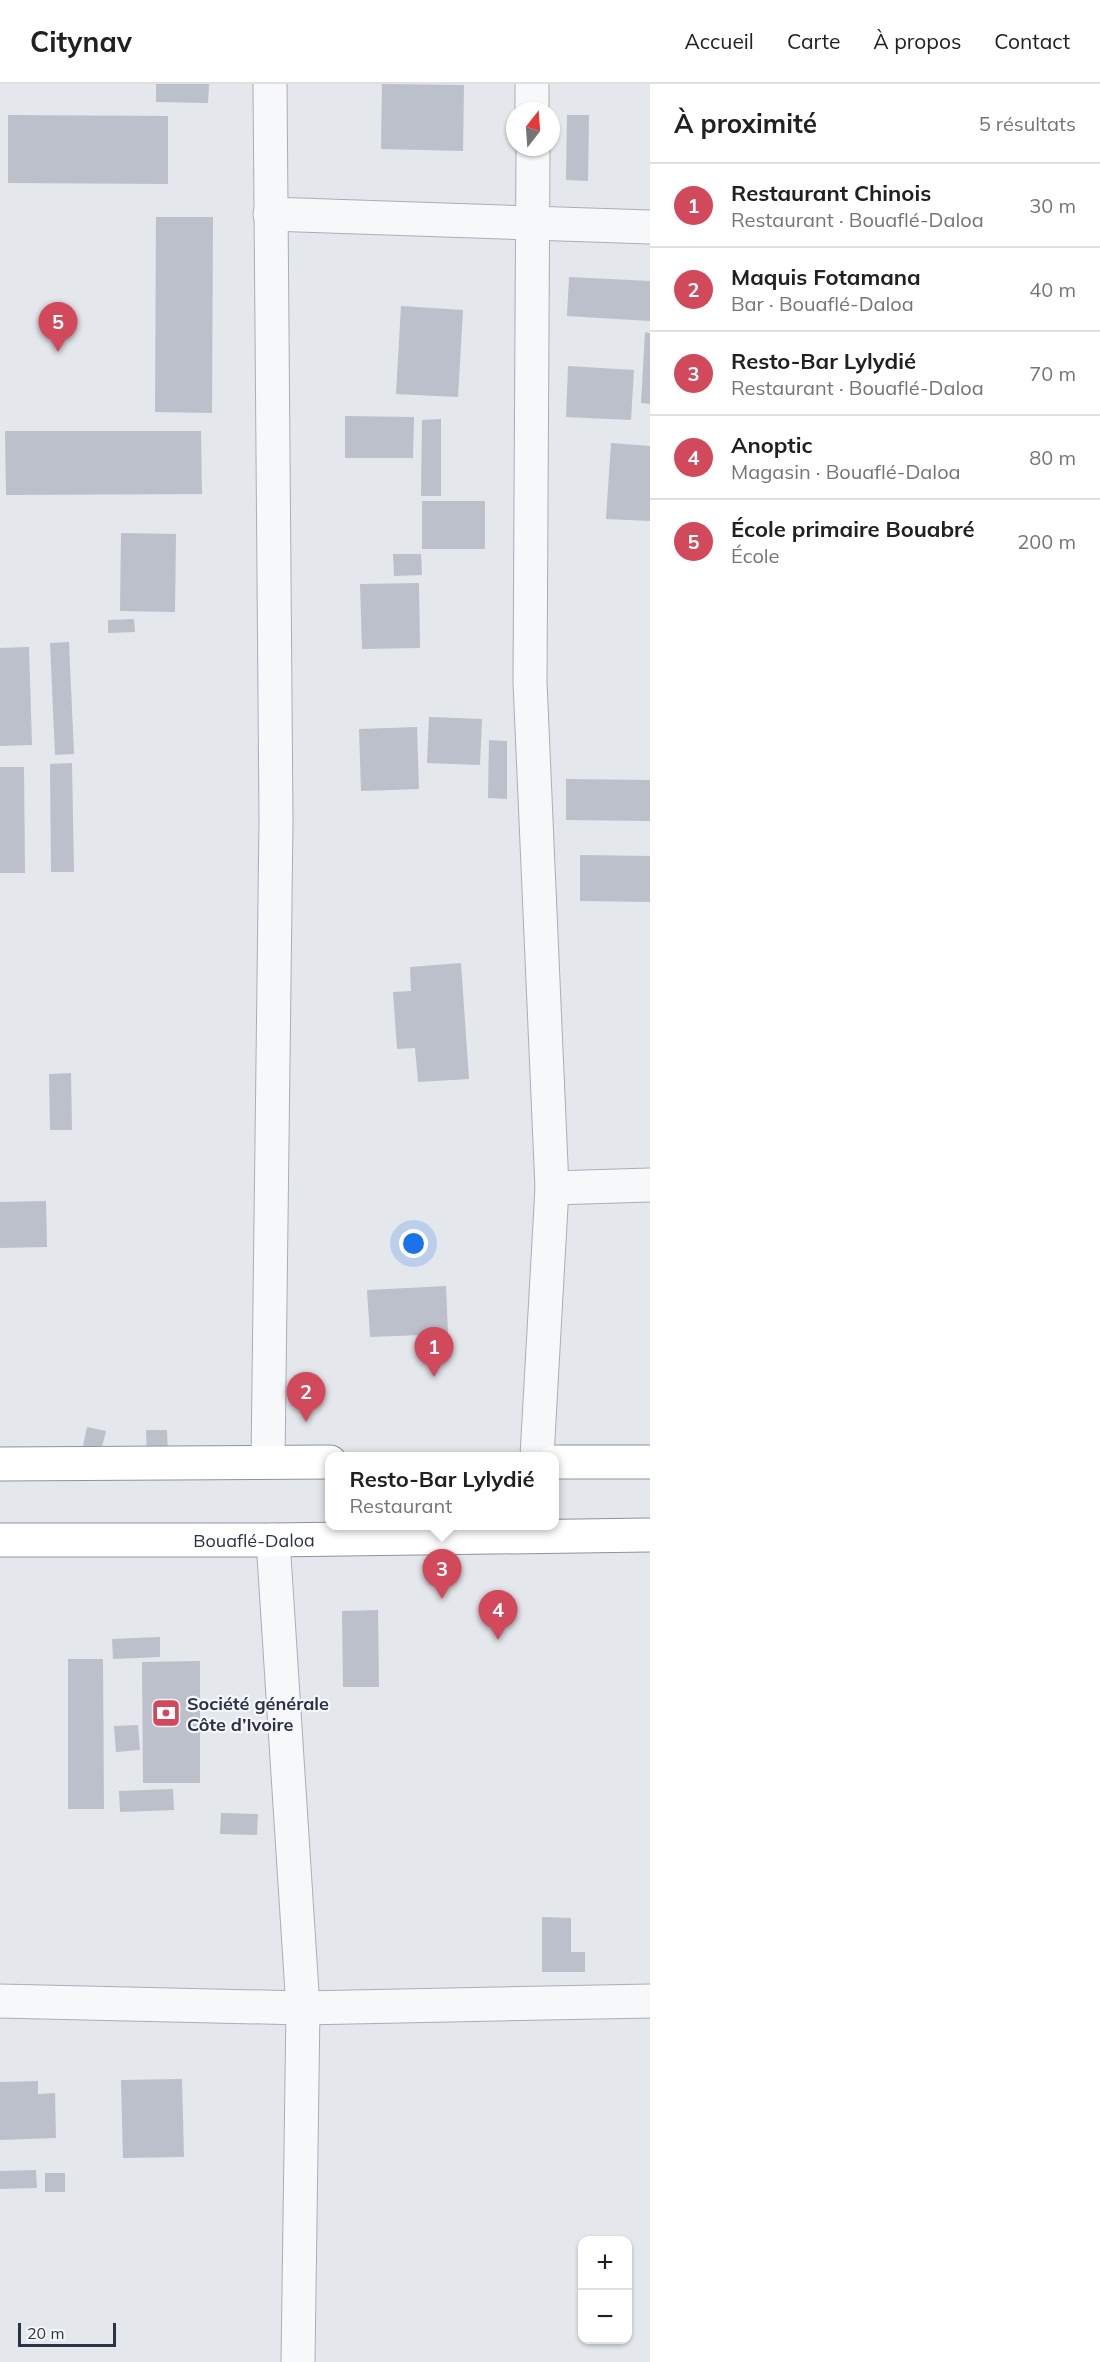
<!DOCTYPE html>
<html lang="fr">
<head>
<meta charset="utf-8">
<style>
	:root { --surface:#fff; --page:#f2f2f2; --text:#202124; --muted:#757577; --line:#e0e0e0; --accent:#d1495b }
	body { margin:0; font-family:Mulish,sans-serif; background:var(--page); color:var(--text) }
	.controls { position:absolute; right:18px; bottom:18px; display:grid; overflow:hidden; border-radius:12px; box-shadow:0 2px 4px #0004 }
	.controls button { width:54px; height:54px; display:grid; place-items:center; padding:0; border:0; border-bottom:2px solid var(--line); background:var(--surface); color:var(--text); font:30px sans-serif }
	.compass { position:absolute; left:506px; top:18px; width:54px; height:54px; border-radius:50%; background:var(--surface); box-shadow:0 2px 4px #0004; rotate:17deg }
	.scale { position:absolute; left:18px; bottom:15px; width:98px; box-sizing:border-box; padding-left:6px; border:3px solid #2b3445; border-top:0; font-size:16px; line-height:21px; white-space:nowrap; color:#2b3445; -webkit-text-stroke:4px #f4f6f9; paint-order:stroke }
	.you { position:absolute; left:414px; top:1160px; width:21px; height:21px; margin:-15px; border:4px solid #fff; border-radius:50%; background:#1a73e8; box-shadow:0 0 0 9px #1a73e833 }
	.badge { display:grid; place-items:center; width:39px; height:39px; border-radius:50%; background:var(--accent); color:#fff; font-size:20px; font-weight:700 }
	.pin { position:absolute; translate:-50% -50px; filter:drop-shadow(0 2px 3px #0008) }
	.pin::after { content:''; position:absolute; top:32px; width:21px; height:18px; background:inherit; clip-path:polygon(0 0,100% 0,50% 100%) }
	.popup { position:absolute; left:325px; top:1368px; width:234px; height:78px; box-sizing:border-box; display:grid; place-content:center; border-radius:12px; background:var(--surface); filter:drop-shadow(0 2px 4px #0005); font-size:20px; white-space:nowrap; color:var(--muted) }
	.popup b { font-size:22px; color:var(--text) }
	.popup::after { content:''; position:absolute; left:50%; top:100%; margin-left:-12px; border:12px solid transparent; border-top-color:var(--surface) }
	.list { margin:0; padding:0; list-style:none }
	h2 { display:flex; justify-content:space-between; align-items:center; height:78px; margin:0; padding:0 24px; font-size:26px }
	h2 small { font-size:20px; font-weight:400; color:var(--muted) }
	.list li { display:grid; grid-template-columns:39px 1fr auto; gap:18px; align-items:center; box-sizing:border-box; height:84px; padding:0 24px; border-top:2px solid var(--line) }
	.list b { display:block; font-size:22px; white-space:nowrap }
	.list p { margin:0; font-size:20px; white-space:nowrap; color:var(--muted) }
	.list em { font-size:20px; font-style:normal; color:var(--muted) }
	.map { position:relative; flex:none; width:650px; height:2278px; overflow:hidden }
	header { display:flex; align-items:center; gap:36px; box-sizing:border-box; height:84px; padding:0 30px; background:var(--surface); border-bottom:2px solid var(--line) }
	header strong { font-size:28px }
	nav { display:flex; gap:33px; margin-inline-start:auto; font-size:21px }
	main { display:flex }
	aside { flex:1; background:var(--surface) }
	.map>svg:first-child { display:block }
	.building { fill:#bbc0ca }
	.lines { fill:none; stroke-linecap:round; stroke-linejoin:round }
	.minor-casing { stroke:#a9aeb7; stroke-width:35 }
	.trunk-casing { stroke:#8b94a3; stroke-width:35 }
	.minor { stroke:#f7f8fa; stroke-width:33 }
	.trunk { stroke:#fff; stroke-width:33 }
	.labels { text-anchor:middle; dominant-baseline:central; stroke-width:4.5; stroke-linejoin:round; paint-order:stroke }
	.street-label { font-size:18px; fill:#2b3445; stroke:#f4f6f9 }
	.poi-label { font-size:18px; font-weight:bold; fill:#2b3445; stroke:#f4f6f9; text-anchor:start }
</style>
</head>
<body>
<header>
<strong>Citynav</strong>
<nav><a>Accueil</a><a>Carte</a><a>À propos</a><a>Contact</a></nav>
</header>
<main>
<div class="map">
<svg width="650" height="2278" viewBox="0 0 650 2278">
	<rect width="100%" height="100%" fill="#e4e7ec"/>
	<g class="building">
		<path d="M156,0H209L208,19L156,18Z"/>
		<path d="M382,0L464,1L463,67L381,65Z"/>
		<path d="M8,31L168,32V100L8,99Z"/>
		<path d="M567,31H589L588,97L566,96Z"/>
		<path d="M156,133H213L212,329L155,328Z"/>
		<path d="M569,193L650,197V237L567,232Z"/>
		<path d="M401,222L463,226L458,313L396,310Z"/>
		<path d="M645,248L650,249V320L641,319Z"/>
		<path d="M568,282L634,286L631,336L566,333Z"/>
		<path d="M345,332L414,333L413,374H345Z"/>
		<path d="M441,335V412H421L422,336Z"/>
		<path d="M5,347H201L202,410L6,411Z"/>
		<path d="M611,359L650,362V437L606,435Z"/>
		<rect x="422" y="417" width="63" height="48"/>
		<path d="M121,449L176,450L175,528L120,527Z"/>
		<path d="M393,470H421L422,491L394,492Z"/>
		<path d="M419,499L420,564L362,565L360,500Z"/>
		<path d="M134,535L135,548L108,549V536Z"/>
		<path d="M69,558L74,670L55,671L50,559Z"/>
		<path d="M29,563L32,661L0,662V564Z"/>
		<path d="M429,633L482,635L480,681L427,679Z"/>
		<path d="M417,643L419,705L361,707L359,645Z"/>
		<path d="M489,656L507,657V715L488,714Z"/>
		<path d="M72,679L74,788H51L50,680Z"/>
		<path d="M0,683H24L25,789H0Z"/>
		<path d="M566,695L650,696V737L566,736Z"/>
		<path d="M580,771L650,772V818L580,817Z"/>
		<path d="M461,879L469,995L418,998L415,964L397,965L393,908L411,907L410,883Z"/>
		<path d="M71,989L72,1046H50L49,990Z"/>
		<path d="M46,1117L47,1163L0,1164V1118Z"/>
		<path d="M446,1202L448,1250L370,1253L367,1206Z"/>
		<path d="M87,1343L106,1347L100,1371L82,1367Z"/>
		<path d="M146,1346H167L168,1371L147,1372Z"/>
		<path d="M378,1526L379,1603H343L342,1527Z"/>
		<path d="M160,1553V1573L113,1575L112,1555Z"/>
		<path d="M68,1575H103L104,1725H68Z"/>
		<path d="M200,1577V1699H143L142,1578Z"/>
		<path d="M138,1641L140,1666L116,1668L114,1642Z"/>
		<path d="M173,1705L174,1726L120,1728L119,1707Z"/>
		<path d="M221,1729L258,1730L257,1751L220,1750Z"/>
		<path d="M542,1833L571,1834V1868H585V1888H542Z"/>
		<path d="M182,1995L184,2073L123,2074L121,1996Z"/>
		<path d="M38,1997V2010L55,2009L56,2054L0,2056V1998Z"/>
		<path d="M36,2086L37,2104L0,2105V2087Z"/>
		<rect x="45" y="2089" width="20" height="19"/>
	</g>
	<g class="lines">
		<g class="minor-casing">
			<g id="minor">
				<path d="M532,0V27"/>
				<path d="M533,63L530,598L552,1104L537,1372"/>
				<path d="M270,130L650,143"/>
				<path d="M552,1104L650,1101"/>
				<path d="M268,1377L276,737L270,0"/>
				<path d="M273,1456L303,1924L298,2278"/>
				<path d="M0,1917L303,1924L650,1917"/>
			</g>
		</g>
		<g class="trunk-casing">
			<g id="trunk">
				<path d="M554,1378H650"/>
				<path d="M0,1380L330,1378"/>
				<path id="s1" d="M0,1456H273L650,1451"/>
			</g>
		</g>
		<use href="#minor" class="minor"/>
		<use href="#trunk" class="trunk"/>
	</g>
	<defs>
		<g id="bank-square" transform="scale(1.5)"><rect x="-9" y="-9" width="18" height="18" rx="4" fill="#d1495b" stroke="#f4f6f9"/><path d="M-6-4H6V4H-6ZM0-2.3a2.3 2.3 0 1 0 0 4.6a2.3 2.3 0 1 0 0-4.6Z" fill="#fff"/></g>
	</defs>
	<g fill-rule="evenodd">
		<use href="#bank-square" x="166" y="1629"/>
	</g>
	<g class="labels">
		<g class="street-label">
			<text stroke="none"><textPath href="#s1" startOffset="254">Bouaflé-Daloa</textPath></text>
		</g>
		<g class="poi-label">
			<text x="187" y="1619">Société générale<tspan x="187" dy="21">Côte d’Ivoire</tspan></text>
		</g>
	</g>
</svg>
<div class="controls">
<button>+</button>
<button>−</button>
</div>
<svg class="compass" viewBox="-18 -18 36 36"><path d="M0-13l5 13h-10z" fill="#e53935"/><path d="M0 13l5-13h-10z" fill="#757577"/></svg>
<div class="scale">20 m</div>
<div class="you"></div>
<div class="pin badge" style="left:434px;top:1293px">1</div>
<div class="pin badge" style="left:306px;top:1338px">2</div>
<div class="pin badge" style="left:442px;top:1515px">3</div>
<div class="popup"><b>Resto-Bar Lylydié</b>Restaurant</div>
<div class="pin badge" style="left:498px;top:1556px">4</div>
<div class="pin badge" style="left:58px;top:268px">5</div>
</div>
<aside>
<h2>À proximité<small>5 résultats</small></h2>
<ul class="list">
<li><span class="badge">1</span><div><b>Restaurant Chinois</b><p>Restaurant · Bouaflé-Daloa</p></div><em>30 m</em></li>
<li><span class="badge">2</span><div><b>Maquis Fotamana</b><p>Bar · Bouaflé-Daloa</p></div><em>40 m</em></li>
<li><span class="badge">3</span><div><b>Resto-Bar Lylydié</b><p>Restaurant · Bouaflé-Daloa</p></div><em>70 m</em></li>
<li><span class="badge">4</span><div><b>Anoptic</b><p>Magasin · Bouaflé-Daloa</p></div><em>80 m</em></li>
<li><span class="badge">5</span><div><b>École primaire Bouabré</b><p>École</p></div><em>200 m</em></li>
</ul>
</aside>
</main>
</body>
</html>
